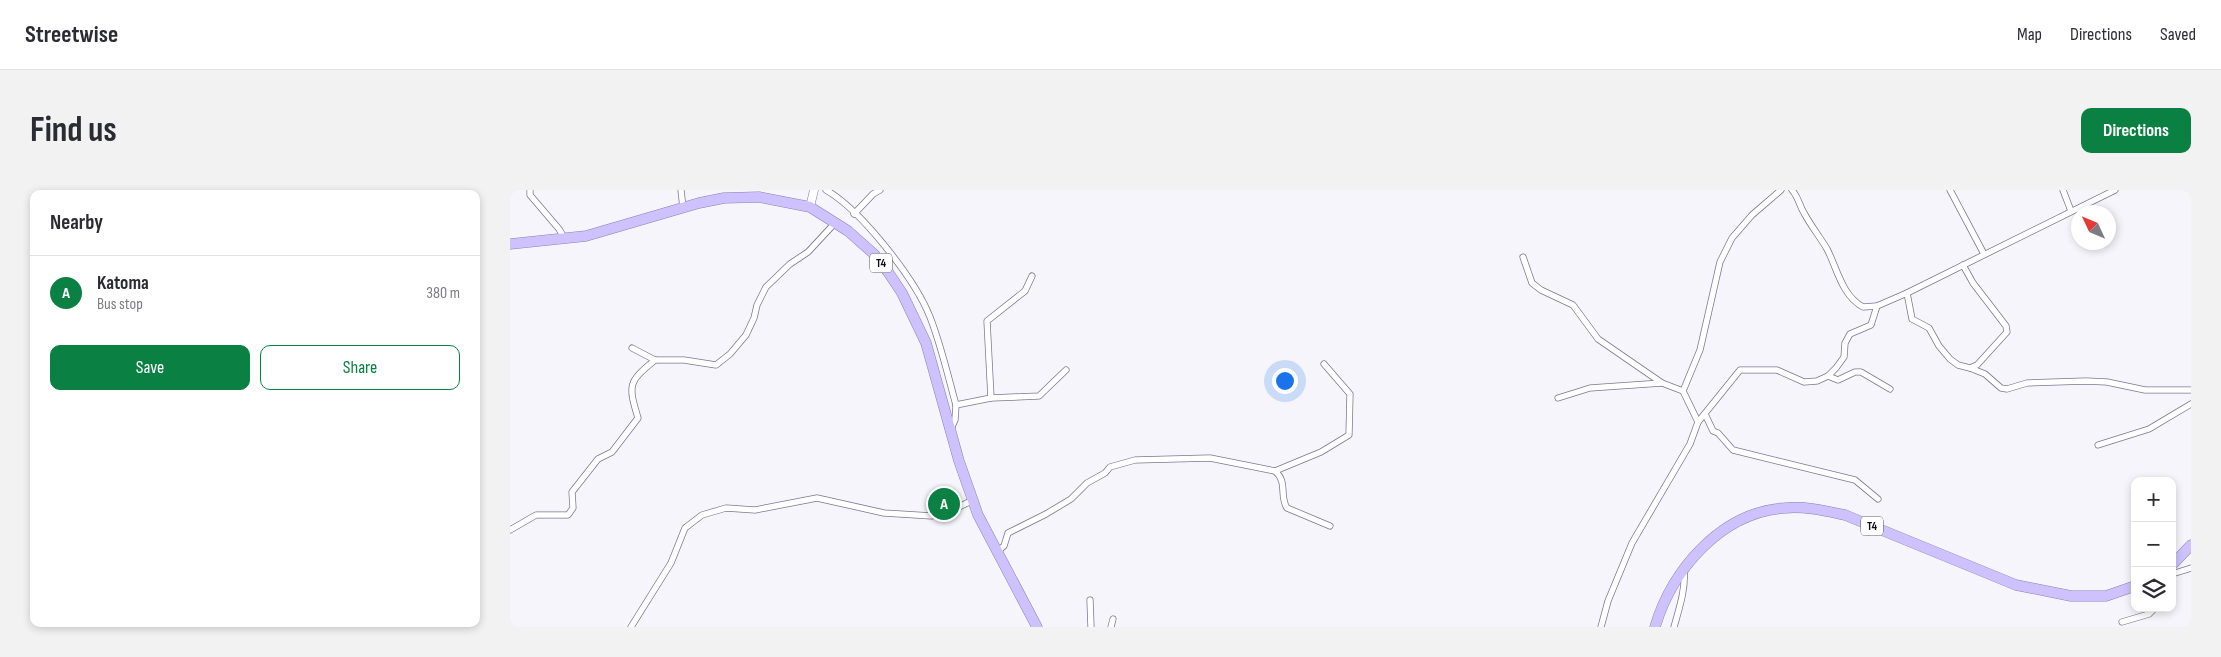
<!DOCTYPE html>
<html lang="en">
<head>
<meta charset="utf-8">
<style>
	:root { --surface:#fff; --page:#f2f2f3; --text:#2b2b33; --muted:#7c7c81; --line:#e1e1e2; --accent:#0b8043 }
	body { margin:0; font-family:"Sofia Sans Condensed",sans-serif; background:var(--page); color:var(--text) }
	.controls { position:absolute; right:15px; bottom:15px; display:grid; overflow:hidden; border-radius:10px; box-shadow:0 2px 8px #0003 }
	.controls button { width:45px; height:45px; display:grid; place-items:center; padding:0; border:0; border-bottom:1px solid var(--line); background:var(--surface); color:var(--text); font:25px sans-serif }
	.compass { position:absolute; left:1561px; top:15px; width:45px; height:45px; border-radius:50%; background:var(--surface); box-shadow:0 2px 8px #0003; rotate:314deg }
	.you { position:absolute; left:774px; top:190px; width:18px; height:18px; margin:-12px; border:4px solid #fff; border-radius:50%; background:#1a73e8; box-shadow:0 0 0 8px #1a73e833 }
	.badge { display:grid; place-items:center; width:32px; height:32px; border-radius:50%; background:var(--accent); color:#fff; font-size:16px; font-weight:700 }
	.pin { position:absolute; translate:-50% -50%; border:2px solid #fff; box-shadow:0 1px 5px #0006 }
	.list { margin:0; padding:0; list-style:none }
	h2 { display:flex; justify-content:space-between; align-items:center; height:65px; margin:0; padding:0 20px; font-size:21px }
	h2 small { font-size:16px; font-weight:400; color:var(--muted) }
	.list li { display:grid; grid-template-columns:32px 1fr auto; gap:15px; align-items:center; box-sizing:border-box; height:75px; padding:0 20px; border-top:1px solid var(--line) }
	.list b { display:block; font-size:19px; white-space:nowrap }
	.list p { margin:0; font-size:16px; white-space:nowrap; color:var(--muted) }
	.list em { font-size:16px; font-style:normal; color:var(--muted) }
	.actions { display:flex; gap:10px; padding:15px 20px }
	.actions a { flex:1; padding:11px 0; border:1px solid var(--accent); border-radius:10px; text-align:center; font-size:18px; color:var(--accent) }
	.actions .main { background:var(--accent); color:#fff }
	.icon { flex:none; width:28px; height:28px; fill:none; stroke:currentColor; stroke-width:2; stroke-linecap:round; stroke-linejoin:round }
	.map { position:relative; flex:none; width:1681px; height:437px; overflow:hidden; border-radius:10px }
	header { display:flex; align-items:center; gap:30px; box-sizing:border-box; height:70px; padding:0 25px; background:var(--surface); border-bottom:1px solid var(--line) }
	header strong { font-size:24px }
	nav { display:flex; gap:28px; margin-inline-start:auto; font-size:18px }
	.intro { display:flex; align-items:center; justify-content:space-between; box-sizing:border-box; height:120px; padding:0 30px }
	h1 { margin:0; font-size:35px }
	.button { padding:12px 22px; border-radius:10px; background:var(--accent); color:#fff; font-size:18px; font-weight:700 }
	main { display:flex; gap:30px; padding:0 30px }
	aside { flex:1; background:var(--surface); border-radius:10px; box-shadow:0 2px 8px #0003 }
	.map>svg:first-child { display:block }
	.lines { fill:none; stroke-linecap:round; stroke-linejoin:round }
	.street-casing { stroke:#7b7792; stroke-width:7 }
	.secondary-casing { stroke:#7b7792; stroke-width:9 }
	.highway-casing { stroke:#8a82ad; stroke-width:11 }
	.street { stroke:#fff; stroke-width:5.5 }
	.secondary { stroke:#fff; stroke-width:8 }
	.highway { stroke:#cdc2fe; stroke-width:10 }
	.labels { text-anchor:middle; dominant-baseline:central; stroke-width:4.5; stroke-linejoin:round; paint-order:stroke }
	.shield { fill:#fff; stroke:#56555c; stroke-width:1 }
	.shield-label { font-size:12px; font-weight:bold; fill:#0e0c16 }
</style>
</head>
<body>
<header>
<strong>Streetwise</strong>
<nav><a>Map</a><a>Directions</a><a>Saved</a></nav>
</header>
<div class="intro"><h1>Find us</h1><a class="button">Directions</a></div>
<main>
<aside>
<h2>Nearby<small></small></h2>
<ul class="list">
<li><span class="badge">A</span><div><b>Katoma</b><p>Bus stop</p></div><em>380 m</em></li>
</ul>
<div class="actions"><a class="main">Save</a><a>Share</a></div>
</aside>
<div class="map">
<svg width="1681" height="437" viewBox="0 0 1681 437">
	<rect width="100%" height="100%" fill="#f6f5fc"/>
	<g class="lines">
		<g class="street-casing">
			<g id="street">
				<path d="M20,0V5L49,39L55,49"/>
				<path d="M171,0L173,18"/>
				<path d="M316,0C351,20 405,89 420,127C431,155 438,186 446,215L445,230L441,239"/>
				<path d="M1282,0C1289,8 1289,15 1294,23C1301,36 1310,47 1317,59C1327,78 1332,106 1353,117L1367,116"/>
				<path d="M1440,0L1474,64"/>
				<path d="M1553,0L1561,21"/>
				<path d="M344,24L363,4L370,0"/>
				<path d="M1013,67L1022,93L1031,100L1063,115L1088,149L1152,193L1173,201"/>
				<path d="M1397,103L1402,129L1419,138L1429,156L1440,169L1448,175L1460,178L1467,175L1497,142L1496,136L1463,93L1453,75"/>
				<path d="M122,158L145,170H174L206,175L220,164L236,145L244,128L247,115L256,97L280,74L298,62L325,33"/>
				<path d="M1460,178L1475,184L1491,198L1497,199L1517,193L1576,191L1597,192L1635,200H1681"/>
				<path d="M1318,186L1328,190L1345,182H1351L1380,199"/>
				<path d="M481,208L477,131L515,101L522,86"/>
				<path d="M1048,208L1080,198L1152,193"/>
				<path d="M446,215L481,208L529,206L556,180"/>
				<path d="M1195,224L1203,241L1208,243L1223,260L1345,290L1368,309"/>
				<path d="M1188,232L1173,201L1190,160L1210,72L1222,48L1242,25L1271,0"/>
				<path d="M1588,255L1639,239L1681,214"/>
				<path d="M765,281L811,262L839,245L840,204L814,174"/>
				<path d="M0,340L26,325H58L63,318L62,302L88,269L102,262L128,228C118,195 118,192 145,170"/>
				<path d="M487,362L494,356L498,343L536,324L561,309L577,293L595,283L600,277L625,270L700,268L765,281C778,292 769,306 777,318L820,336"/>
				<path d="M1662,384L1681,378"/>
				<path d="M580,410L581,437"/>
				<path d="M1612,432L1639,424L1645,418"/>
				<path d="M121,437L161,373L175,338L192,325L216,318L245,320L307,308L374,323L422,326L447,318L463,310"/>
				<path d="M601,437L603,429"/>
				<path d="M1091,437L1098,411L1122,353L1180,254L1188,232L1230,180H1267L1294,192L1307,191L1318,186L1326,178L1334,167L1335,153L1340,144L1361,135L1367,116L1397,103L1605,0"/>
				<path d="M1164,437C1169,419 1176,398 1174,380"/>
			</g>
		</g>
		<g class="secondary-casing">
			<path id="secondary" d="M300,17L304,0"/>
		</g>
		<g class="highway-casing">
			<g id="highway">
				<path d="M0,54L76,46L189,13L214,8L249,7L300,17L338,41L364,64L378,82L392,103L416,153L449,271L468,325L527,437"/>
				<path d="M1662,375L1681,355"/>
				<path d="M1145,437C1162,380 1211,322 1275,318C1295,316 1316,321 1335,325L1506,395L1561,406H1596L1625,396"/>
			</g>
		</g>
		<use href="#street" class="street"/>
		<use href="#secondary" class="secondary"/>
		<use href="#highway" class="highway"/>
	</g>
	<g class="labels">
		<g class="shield">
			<rect x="360" y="63.5" width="22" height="19" rx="4"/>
			<rect x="1351" y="326.5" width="22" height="19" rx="4"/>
		</g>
		<g class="shield-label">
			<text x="371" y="73">T4</text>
			<text x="1362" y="336">T4</text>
		</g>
	</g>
</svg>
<div class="controls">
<button>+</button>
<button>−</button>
<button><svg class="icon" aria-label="layers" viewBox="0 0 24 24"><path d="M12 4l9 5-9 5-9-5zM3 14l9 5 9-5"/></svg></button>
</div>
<svg class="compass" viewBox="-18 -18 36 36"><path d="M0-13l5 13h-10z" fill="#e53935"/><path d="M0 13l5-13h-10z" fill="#7c7c81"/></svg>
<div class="you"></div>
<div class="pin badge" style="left:434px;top:314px">A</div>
</div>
</main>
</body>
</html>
